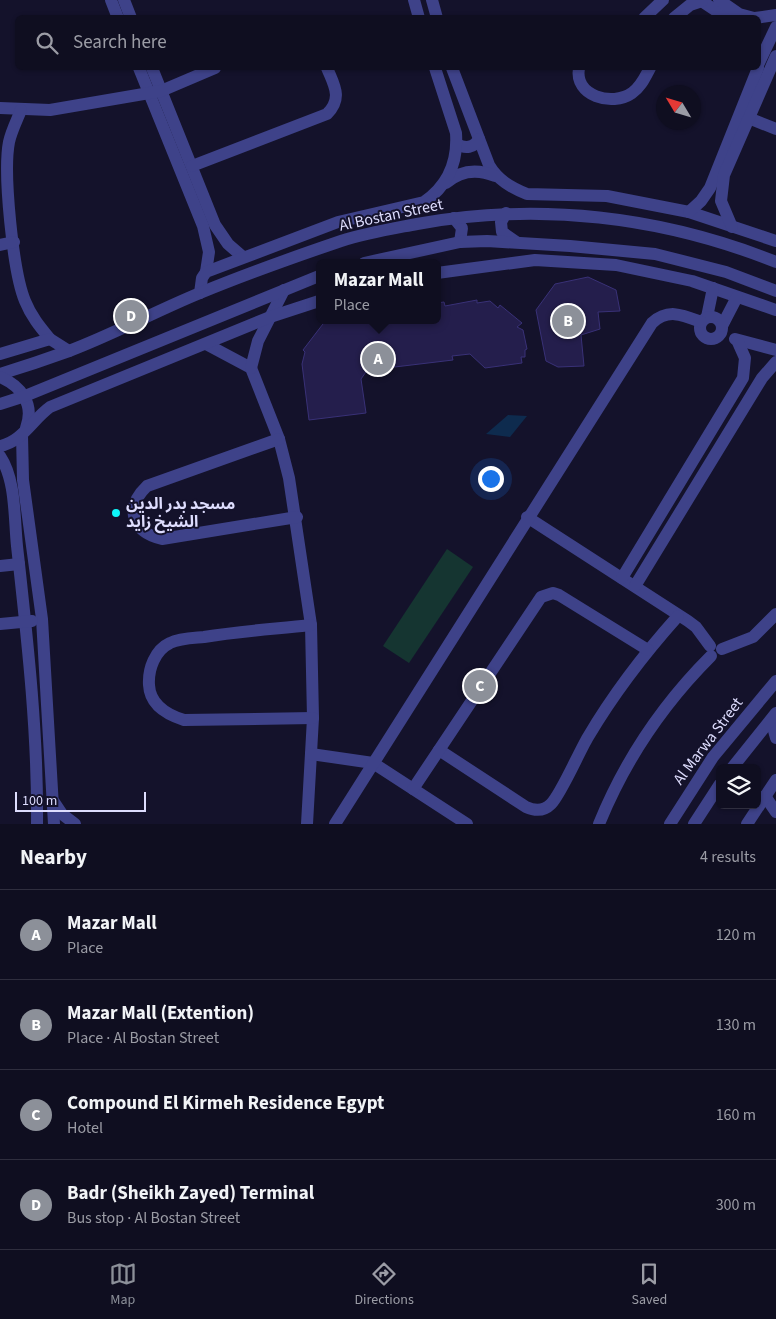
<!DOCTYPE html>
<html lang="en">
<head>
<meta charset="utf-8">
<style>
	:root { --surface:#0f0e20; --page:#1d1c2d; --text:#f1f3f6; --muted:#9b9ca5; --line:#2f2e3e; --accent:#8c9099 }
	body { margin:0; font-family:"Source Sans 3","Noto Sans Arabic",sans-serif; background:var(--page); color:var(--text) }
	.controls { position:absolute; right:15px; bottom:15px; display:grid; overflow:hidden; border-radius:8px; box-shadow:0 1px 4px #0004 }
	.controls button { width:45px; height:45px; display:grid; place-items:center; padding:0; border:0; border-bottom:1px solid var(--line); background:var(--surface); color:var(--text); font:25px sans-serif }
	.compass { position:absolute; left:656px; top:85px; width:45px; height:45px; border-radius:50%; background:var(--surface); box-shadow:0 1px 4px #0004; rotate:308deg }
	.scale { position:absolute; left:15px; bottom:12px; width:131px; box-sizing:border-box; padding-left:5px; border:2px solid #deddfe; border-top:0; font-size:14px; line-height:18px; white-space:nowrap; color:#deddfe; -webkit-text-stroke:4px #14122b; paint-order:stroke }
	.you { position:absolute; left:490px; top:478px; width:18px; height:18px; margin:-12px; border:4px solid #fff; border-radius:50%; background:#1a73e8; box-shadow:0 0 0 8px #1a73e833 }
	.badge { display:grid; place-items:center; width:32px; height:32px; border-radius:50%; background:var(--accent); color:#fff; font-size:16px; font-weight:700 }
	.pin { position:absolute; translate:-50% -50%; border:2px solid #fff; box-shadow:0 1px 5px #0006 }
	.popup { position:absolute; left:316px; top:259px; width:125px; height:65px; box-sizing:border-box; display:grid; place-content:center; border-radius:8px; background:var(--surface); filter:drop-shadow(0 1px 4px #0005); font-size:16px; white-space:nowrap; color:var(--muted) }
	.popup b { font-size:19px; color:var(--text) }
	.popup::after { content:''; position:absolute; left:50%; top:100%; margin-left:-10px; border:10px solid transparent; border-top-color:var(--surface) }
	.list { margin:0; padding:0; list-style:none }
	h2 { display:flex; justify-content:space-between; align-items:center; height:65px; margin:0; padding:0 20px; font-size:21px }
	h2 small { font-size:16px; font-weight:400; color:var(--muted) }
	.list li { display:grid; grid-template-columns:32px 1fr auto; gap:15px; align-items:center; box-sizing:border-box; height:90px; padding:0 20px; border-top:1px solid var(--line) }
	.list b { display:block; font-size:19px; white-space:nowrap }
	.list p { margin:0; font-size:16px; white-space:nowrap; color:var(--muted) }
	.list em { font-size:16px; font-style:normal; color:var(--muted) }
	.icon { flex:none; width:28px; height:28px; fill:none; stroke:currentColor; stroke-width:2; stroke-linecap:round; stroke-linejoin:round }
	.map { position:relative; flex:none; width:776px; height:824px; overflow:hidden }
	.search { position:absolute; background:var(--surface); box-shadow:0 1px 4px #0004; left:15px; right:15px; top:15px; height:55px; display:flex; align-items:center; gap:12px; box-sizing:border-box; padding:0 18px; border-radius:8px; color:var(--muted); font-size:19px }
	.sheet { height:425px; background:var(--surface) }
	nav { display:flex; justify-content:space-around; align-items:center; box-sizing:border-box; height:70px; border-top:1px solid var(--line); background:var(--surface); font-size:14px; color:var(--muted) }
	nav a { display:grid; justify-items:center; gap:2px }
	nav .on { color:var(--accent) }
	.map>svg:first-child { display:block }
	.green { fill:#153531 }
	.water { fill:#0e2b4e }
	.building { fill:#241e4c; stroke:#393177 }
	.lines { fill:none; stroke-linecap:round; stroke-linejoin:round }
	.minor { stroke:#3e4289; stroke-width:12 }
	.poi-dot { fill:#0ef6f9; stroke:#14122b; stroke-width:2 }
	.labels { text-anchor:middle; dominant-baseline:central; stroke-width:4; stroke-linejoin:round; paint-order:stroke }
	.street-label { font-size:16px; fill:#deddfe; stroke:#14122b }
	.poi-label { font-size:16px; font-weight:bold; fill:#deddfe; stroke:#14122b; text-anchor:start }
</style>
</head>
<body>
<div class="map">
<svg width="776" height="824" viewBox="0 0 776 824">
	<rect width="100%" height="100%" fill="#14122b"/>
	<path class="green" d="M447,549L473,567L409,663L383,646Z"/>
	<path class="water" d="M508,415L527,416L510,437L486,434Z"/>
	<g class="building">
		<path d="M588,277L616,290L620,311L598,312L600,329L581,335L584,366L558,367L546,361L536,310L555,284Z"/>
		<path d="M477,300V303L490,301L498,308L500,305L522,323L517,327L523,330L527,349L525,350V357H521L522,363L485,368L470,354L452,356L453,360L378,369L377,356L361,379L366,413L309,420L302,364L305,352L303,350L326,320H437V303L444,302L445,306Z"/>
	</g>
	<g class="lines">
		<g class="minor">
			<path d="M111,0L118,18"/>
			<path d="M124,0L131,18"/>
			<path d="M414,0L419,18"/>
			<path d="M432,0L437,18"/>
			<path d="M700,0L727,18"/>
			<path d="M719,0L739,14L754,18"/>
			<path d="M644,18L663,0"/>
			<path d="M674,18L690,5L702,1"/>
			<path d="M755,18L776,15"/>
			<path d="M758,65L776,27"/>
			<path d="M139,68L203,226L209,252L206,272"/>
			<path d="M152,68L215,225L228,244L243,257"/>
			<path d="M452,68L489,165C498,180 510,187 527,194L607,196L689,212L776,241"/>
			<path d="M579,68C574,96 612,107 632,93C641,87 645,77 650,68"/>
			<path d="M0,108L50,110L161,91L215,68"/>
			<path d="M21,110C17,120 11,132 9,142C3,173 13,272 25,301C31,316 40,327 50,339"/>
			<path d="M741,115L776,129"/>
			<path d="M457,144C465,149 474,148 479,139"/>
			<path d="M192,166L327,114C343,98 334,85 327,68"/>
			<path d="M446,183C461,170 478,169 495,176"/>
			<path d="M689,212L701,201L710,188L758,68"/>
			<path d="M506,213L501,222L502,232L516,242"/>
			<path d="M454,218L462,228L460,242"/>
			<path d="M732,227L721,201L724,175L776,56"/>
			<path d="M0,245L14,242"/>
			<path d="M364,263L460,242L487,241L570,246L655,254L726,272L776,291"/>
			<path d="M437,273L535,260L616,265L692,281L776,310"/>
			<path d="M200,293L202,278L206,272L338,222L424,202C449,185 458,162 456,133L435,68"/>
			<path d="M707,317L713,288"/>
			<circle cx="711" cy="328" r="11"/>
			<path d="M722,326L737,297"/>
			<path d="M735,339L776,350"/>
			<path d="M206,344L251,368L279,439L289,478L311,625L313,718L307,824"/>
			<path d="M0,354L50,339L69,351"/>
			<path d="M251,368L258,341L284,290"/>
			<path d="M0,374C23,367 47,359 69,351C114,334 156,311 200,293C246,274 294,257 341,241C366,233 391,229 417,224C539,202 661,216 776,262"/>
			<path d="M0,377C21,386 35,404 26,428"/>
			<path d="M0,404L25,396L319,276"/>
			<path d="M22,435L23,480L42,619L54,824"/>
			<path d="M279,439L147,486C124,508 132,532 162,539L297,517"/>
			<path d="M0,446C22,442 32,420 50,407L270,317L319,301"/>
			<path d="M0,456C16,480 14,517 17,546C27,637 38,732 37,824"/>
			<path d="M527,517L688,621L696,627L710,646"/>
			<path d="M0,566L19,564"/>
			<path d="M622,578L743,378L745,358L737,340"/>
			<path d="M635,586L762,378L776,362"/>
			<path d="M0,624L32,621"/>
			<path d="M311,625C275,629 239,631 204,637C194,638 180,638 170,643C155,650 148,669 149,685C150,705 168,715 184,720L313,718"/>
			<path d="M722,649L753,637L776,614"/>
			<path d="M771,720L776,738"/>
			<path d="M439,750L526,807C535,811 544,811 551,804C561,794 579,752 588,737C614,693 644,654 678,616"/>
			<path d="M311,754L373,763L467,824"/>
			<path d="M732,768L776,713"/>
			<path d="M413,789L541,597L553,593L559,595L648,650"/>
			<path d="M765,796L776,812"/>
			<path d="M54,802L62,814L75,824"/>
			<path d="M335,824L652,323C668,308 683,315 701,322"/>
			<path d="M599,824C625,760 662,705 711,656"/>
			<path d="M670,824L713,757L776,681"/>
			<path d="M694,824L720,784"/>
			<path d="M747,824L776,780"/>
		</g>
	</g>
	<circle class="poi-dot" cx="116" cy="513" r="5"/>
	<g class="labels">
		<g class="street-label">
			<text transform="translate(391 215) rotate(-12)">Al Bostan Street</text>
			<text transform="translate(708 741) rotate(-53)">Al Marwa Street</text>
		</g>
		<g class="poi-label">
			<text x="126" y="504">مسجد بدر الدين<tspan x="126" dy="18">الشيخ زايد</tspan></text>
		</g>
	</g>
</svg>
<div class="controls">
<button><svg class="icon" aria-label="layers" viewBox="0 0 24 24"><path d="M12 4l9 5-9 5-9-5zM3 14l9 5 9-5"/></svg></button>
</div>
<svg class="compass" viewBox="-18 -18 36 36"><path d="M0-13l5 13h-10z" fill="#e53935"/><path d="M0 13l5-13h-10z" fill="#9b9ca5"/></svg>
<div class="scale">100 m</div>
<div class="you"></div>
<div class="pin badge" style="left:378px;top:359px">A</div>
<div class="popup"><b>Mazar Mall</b>Place</div>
<div class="pin badge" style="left:568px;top:321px">B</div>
<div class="pin badge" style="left:480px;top:686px">C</div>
<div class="pin badge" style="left:131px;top:316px">D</div>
<div class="search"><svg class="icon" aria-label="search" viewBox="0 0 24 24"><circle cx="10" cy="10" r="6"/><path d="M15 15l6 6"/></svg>Search here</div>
</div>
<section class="sheet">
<h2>Nearby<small>4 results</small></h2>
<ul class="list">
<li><span class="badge">A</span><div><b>Mazar Mall</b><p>Place</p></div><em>120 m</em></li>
<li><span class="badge">B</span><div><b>Mazar Mall (Extention)</b><p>Place · Al Bostan Street</p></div><em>130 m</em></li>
<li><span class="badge">C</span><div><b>Compound El Kirmeh Residence Egypt</b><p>Hotel</p></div><em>160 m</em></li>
<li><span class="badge">D</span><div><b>Badr (Sheikh Zayed) Terminal</b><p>Bus stop · Al Bostan Street</p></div><em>300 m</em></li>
</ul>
</section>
<nav>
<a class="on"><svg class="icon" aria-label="map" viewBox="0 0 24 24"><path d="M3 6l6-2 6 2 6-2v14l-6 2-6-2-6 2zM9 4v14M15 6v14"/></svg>Map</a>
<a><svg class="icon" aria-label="directions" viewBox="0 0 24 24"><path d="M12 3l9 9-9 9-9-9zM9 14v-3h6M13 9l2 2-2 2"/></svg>Directions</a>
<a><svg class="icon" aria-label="saved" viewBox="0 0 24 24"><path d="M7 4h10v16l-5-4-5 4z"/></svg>Saved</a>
</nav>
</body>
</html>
